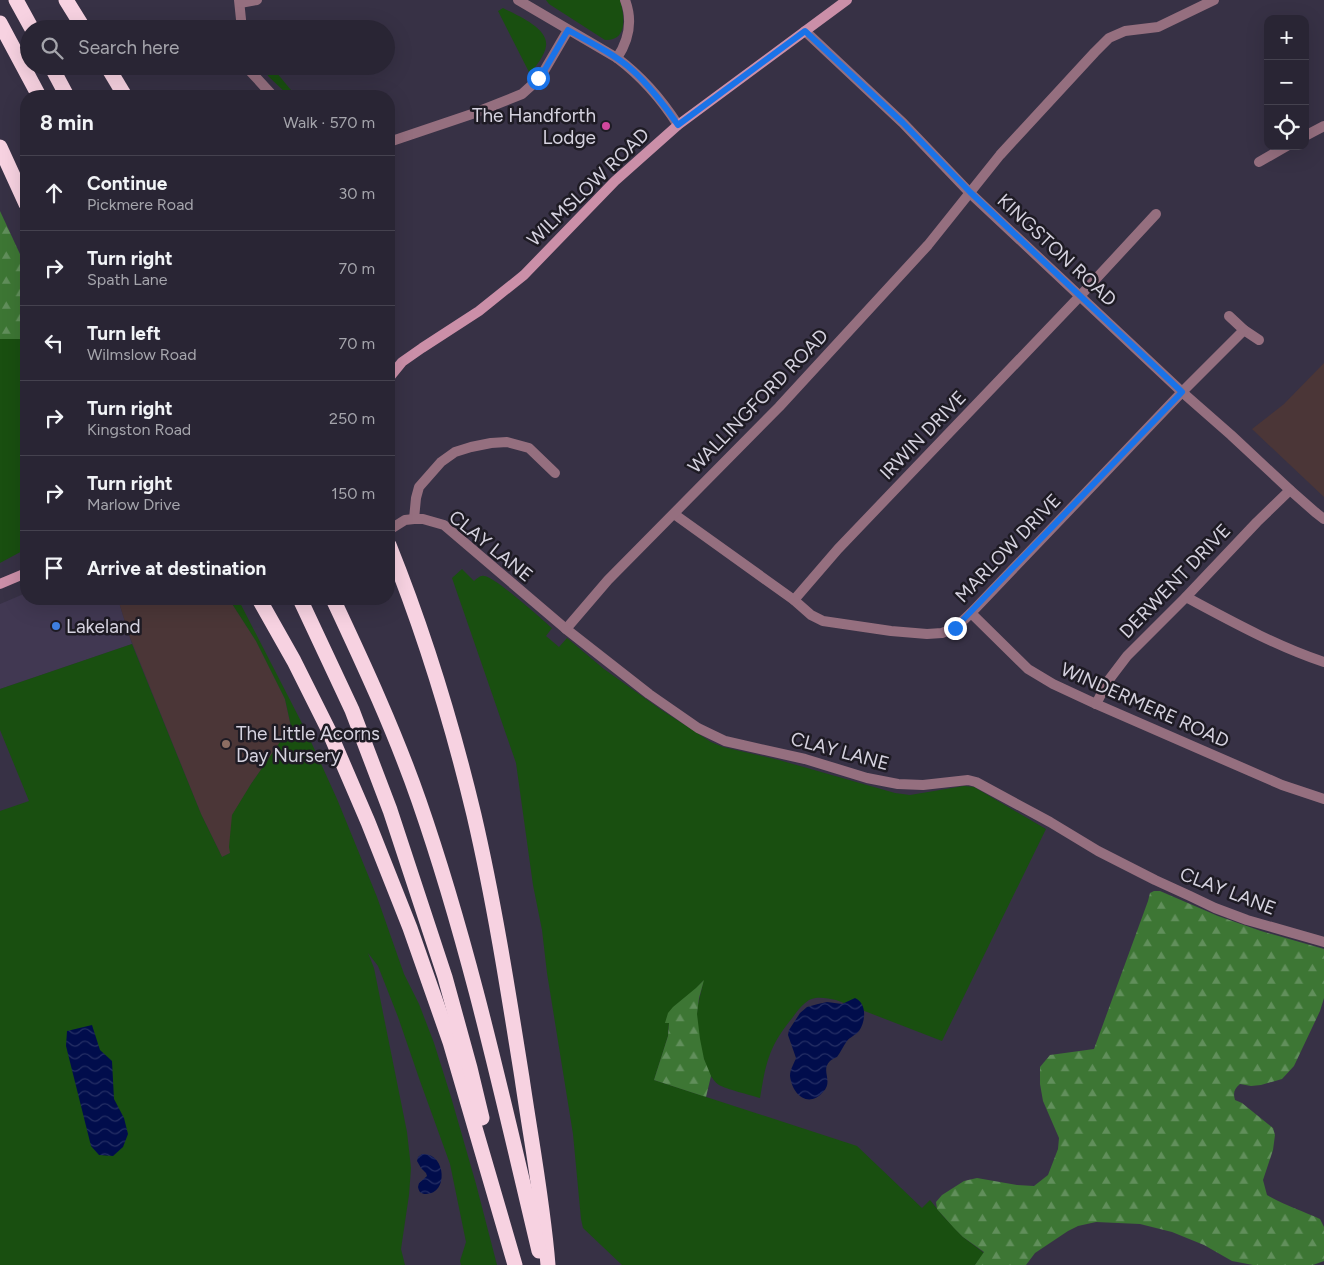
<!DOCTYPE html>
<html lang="en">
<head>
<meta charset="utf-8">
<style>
	:root { --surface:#292534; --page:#312d3c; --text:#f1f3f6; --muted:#a5a5ac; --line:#45424f }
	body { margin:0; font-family:Figtree,sans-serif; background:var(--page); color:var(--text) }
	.controls { position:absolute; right:15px; top:15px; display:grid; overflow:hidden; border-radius:10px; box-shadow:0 5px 20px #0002 }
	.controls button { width:45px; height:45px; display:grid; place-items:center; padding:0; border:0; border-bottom:1px solid var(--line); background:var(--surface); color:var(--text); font:25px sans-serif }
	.stop { position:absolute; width:15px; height:15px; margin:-11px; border:4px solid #1a73e8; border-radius:50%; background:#fff }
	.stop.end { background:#1a73e8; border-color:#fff; box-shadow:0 1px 5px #0008 }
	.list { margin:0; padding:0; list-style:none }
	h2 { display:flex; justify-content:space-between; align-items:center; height:65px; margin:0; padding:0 20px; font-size:21px }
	h2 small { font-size:16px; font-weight:400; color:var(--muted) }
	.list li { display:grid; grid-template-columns:32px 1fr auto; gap:15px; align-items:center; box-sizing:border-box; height:75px; padding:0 20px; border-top:1px solid var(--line) }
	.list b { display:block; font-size:19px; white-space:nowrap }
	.list p { margin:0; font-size:16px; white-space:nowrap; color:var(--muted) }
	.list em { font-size:16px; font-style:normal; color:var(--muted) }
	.icon { flex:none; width:28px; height:28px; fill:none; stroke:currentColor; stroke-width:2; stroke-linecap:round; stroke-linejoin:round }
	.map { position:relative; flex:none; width:1324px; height:1265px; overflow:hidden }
	.search { position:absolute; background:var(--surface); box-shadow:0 5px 20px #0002; left:20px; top:20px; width:375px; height:55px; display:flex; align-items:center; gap:12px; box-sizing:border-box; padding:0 18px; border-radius:28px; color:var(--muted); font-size:19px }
	.panel { position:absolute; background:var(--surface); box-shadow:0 5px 20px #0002; left:20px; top:90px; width:375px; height:515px; border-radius:20px }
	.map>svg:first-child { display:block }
	.built { fill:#413852 }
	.education { fill:#4b3637 }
	.grass { fill:#194f10 }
	.forest { fill:url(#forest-firs) }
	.water { fill:url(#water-waves) }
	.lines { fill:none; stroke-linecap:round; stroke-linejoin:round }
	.street { stroke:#956f7f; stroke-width:10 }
	.secondary { stroke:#cb8fa8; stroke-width:10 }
	.highway { stroke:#f7d2e1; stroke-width:15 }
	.route { stroke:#1a73e8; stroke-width:6 }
	.hotel-dot { fill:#d1479c; stroke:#1e1b24; stroke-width:2 }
	.shop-dot { fill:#3f7fe0; stroke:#1e1b24; stroke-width:2 }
	.education-dot { fill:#8d6e63; stroke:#1e1b24; stroke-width:2 }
	.labels { text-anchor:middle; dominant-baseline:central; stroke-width:5; stroke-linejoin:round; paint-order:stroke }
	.poi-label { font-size:19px; fill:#d5d2df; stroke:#1e1b24; text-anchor:start }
	.street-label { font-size:19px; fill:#d5d2df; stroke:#1e1b24 }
</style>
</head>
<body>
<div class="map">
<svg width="1324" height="1265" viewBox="0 0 1324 1265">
	<defs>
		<pattern id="forest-firs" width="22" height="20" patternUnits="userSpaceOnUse" patternTransform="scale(1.25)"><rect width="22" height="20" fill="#3d7634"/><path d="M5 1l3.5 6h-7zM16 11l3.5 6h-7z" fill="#618f5b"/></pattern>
		<pattern id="water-waves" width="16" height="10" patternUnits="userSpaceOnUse" patternTransform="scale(1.25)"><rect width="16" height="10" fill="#010d4c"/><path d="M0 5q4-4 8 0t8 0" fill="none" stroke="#252f65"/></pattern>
	</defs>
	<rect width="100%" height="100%" fill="#373145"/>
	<path class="built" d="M26,593V599H118L129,635L132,644L0,689V604Z"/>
	<g class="education">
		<path d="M1324,363V497L1252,429L1284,404Z"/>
		<path d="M118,599H229L256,641L285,699L291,727L251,784L233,815L230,853L222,857L201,814L129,635Z"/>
	</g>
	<g class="grass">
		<path d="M546,0H620C624,14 629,41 605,40L549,4Z"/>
		<path d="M503,8C516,15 549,28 546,46C545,55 536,66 530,74L498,11Z"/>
		<path d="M261,66H271L296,96H289L269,77Z"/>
		<path d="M0,339H26V549L0,563Z"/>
		<path d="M462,569L474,581C477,579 480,575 484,576C494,576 542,619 552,628L546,636L559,647L567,638L604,669L660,709L711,742L723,747L779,760L895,793L910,795L964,786L974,787L1046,829L942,1041L836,1000C827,998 817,996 809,1000C803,1004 797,1011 793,1017C769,1046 766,1062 760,1098C750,1095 726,1089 719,1085C703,1074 697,1033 697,1015C697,1003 702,992 703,981L665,1023H669L668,1036L654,1080L857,1146L922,1208L930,1200L943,1216L963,1237L984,1253L975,1265H622L583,1228L581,1219L573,1134L547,973L542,930L533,885L516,763L452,578Z"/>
		<path d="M229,599H238L307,733L337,799L377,897L404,974L419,1004L434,1043L451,1097L476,1184L497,1265H461L460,1261L466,1242L450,1164L420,1081L398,1017L378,966L368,953L374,968L407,1132L411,1168L409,1195L401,1249L405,1265H0V811L29,801L0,730V689L132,644L201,814L222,857L230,853L229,847L232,815L251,784L291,726L285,699L256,641Z"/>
	</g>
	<g class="forest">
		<path d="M0,211L26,267V339H0Z"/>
		<path d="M1154,891H1160L1218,916L1261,931L1324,949V998L1320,1011L1294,1066L1282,1079L1261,1085L1251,1086L1240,1084C1234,1089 1233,1093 1235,1100L1242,1103L1273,1128L1275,1135L1273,1150L1263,1180L1267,1195C1284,1205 1303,1211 1320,1219L1324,1227V1261L1313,1265H1253L1232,1261L1204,1245L1172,1232L1140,1224L1096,1222L1078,1226L1068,1231L1035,1253L1026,1265H975L984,1252L963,1237L954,1228L937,1209L936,1202L942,1195L964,1181L977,1178L1017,1185L1034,1186L1048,1175L1058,1149L1059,1138L1043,1101L1040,1084V1067L1050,1055L1094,1049L1148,901L1150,893Z"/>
		<path d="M704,980L699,998L697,1014L700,1039L704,1059L711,1076L706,1097L654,1080L668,1036L669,1023H665L668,1013L673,1007L696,988Z"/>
	</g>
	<g class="water">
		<path d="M855,998C867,1003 866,1021 859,1031C856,1035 850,1037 847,1041C843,1046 841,1052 837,1057C835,1058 832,1059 830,1061C820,1071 834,1081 823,1092C808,1109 792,1094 790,1076C790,1069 794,1064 796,1058L788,1035L789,1030L800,1013L807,1007L818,1004L827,1002L842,1004Z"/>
		<path d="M92,1025L100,1050L112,1061L114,1099L124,1118L128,1134L123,1147L113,1156L99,1155L91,1146L66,1046L67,1031Z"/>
		<path d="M422,1154C446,1152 449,1194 426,1194C421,1194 419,1192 418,1187L419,1183L427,1176L426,1173L421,1168L417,1161L418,1157Z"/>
	</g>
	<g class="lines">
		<g class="street">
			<path d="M239,0L242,29"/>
			<path d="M518,0L617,58C641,76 662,100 678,125"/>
			<path d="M240,3L257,0"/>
			<path d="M805,31L903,123L970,193L1182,392L1231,435L1290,490L1315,512L1324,519"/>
			<path d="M617,58C629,40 633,21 625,0"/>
			<path d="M249,66L251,72L273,96"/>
			<path d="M1305,136L1324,126"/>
			<path d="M389,142L472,114L522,94L532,85L544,71L568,30"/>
			<path d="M1259,162L1287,146"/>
			<path d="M1229,316L1244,330L1259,340"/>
			<path d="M674,514L794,600L811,615L823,621L891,631L927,634L942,633L955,628L971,613L1182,392L1244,330"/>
			<path d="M414,519L416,498L419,487L441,462L455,452L471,447L491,443L507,442L529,448L555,473"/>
			<path d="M389,530L405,520L414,519H423L444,525L566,629L649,694L698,728L725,741L805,759L867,778L898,784L923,785L968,780L976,782L1050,822L1098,851L1155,880L1190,896L1215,908L1247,920L1324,942"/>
			<path d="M1186,597C1231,621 1276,646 1324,662"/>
			<path d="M794,600L838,549L1080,296L1156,214"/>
			<path d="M971,613L1028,669L1053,684L1096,704L1282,785L1324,799"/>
			<path d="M566,629L608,580L779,407L928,245L1000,155L1095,52L1109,38L1125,31L1158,27L1214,0"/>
			<path d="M1096,704L1108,681L1127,656L1186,597L1257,522L1290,490"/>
		</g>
		<g class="secondary">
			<path d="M389,378L402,362L422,348L479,311L524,275L615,181L678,125L847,0"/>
			<path d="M0,584L26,573"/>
		</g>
		<g class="highway">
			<path d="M16,0L32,29"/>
			<path d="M66,0L84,29"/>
			<path d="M0,23L39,96"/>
			<path d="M51,66L67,96"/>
			<path d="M107,66L125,96"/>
			<path d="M0,147L26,204"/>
			<path d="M389,545C424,632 452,723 474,815C494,901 508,990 522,1078C531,1140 543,1202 548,1265"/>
			<path d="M259,599L294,661L328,729L368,822L410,928L450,1042L515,1265"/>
			<path d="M300,599L352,710L390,810L445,977L470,1068L482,1118"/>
			<path d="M333,599C364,665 395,732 419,801C470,948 503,1100 539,1251"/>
		</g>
	</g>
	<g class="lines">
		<path class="route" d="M538,78L544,71L568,30C589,42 613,53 631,69C647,83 666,107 678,125L805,31L903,123L970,192L1182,392L955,628"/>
	</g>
	<circle class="hotel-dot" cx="606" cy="126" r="5"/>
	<circle class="shop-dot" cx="56" cy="626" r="5"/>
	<circle class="education-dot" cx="226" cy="744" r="5"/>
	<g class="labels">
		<g class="poi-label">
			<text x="596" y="115" text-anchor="end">The Handforth<tspan x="596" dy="22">Lodge</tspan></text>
			<text x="66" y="626">Lakeland</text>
			<text x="236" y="733">The Little Acorns<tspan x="236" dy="22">Day Nursery</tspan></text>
		</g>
		<g class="street-label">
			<text transform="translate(588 187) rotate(-44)">WILMSLOW ROAD</text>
			<text transform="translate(1057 250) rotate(43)">KINGSTON ROAD</text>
			<text transform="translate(758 401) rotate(-46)">WALLINGFORD ROAD</text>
			<text transform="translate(923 435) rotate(-46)">IRWIN DRIVE</text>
			<text transform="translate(491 546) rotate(39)">CLAY LANE</text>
			<text transform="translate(1008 548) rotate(-46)">MARLOW DRIVE</text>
			<text transform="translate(1175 581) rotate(-46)">DERWENT DRIVE</text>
			<text transform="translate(1145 705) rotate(24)">WINDERMERE ROAD</text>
			<text transform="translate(840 751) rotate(15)">CLAY LANE</text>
			<text transform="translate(1228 891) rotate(21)">CLAY LANE</text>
		</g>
	</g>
</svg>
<div class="controls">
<button>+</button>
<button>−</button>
<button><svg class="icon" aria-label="locate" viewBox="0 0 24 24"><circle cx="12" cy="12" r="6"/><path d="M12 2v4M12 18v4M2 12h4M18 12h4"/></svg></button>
</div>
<div class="stop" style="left:538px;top:78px"></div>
<div class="stop end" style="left:955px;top:628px"></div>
<div class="search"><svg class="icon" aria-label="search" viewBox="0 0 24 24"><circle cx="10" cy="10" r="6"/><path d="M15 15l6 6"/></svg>Search here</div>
<section class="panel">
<h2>8 min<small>Walk · 570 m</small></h2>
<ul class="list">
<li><svg class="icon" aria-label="ahead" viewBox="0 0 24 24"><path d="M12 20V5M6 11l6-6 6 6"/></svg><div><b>Continue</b><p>Pickmere Road</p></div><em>30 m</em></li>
<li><svg class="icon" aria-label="right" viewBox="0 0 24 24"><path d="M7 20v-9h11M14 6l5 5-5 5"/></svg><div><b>Turn right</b><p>Spath Lane</p></div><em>70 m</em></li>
<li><svg class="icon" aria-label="left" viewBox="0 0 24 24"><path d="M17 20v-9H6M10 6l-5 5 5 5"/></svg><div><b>Turn left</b><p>Wilmslow Road</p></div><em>70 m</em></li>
<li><svg class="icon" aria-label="right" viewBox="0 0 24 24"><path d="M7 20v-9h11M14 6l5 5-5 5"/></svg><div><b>Turn right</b><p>Kingston Road</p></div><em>250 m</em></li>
<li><svg class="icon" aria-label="right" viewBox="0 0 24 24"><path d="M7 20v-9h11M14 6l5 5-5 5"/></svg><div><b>Turn right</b><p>Marlow Drive</p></div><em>150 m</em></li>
<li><svg class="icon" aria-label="arrive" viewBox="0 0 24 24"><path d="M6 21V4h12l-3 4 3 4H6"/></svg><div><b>Arrive at destination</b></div></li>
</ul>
</section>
</div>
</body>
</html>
